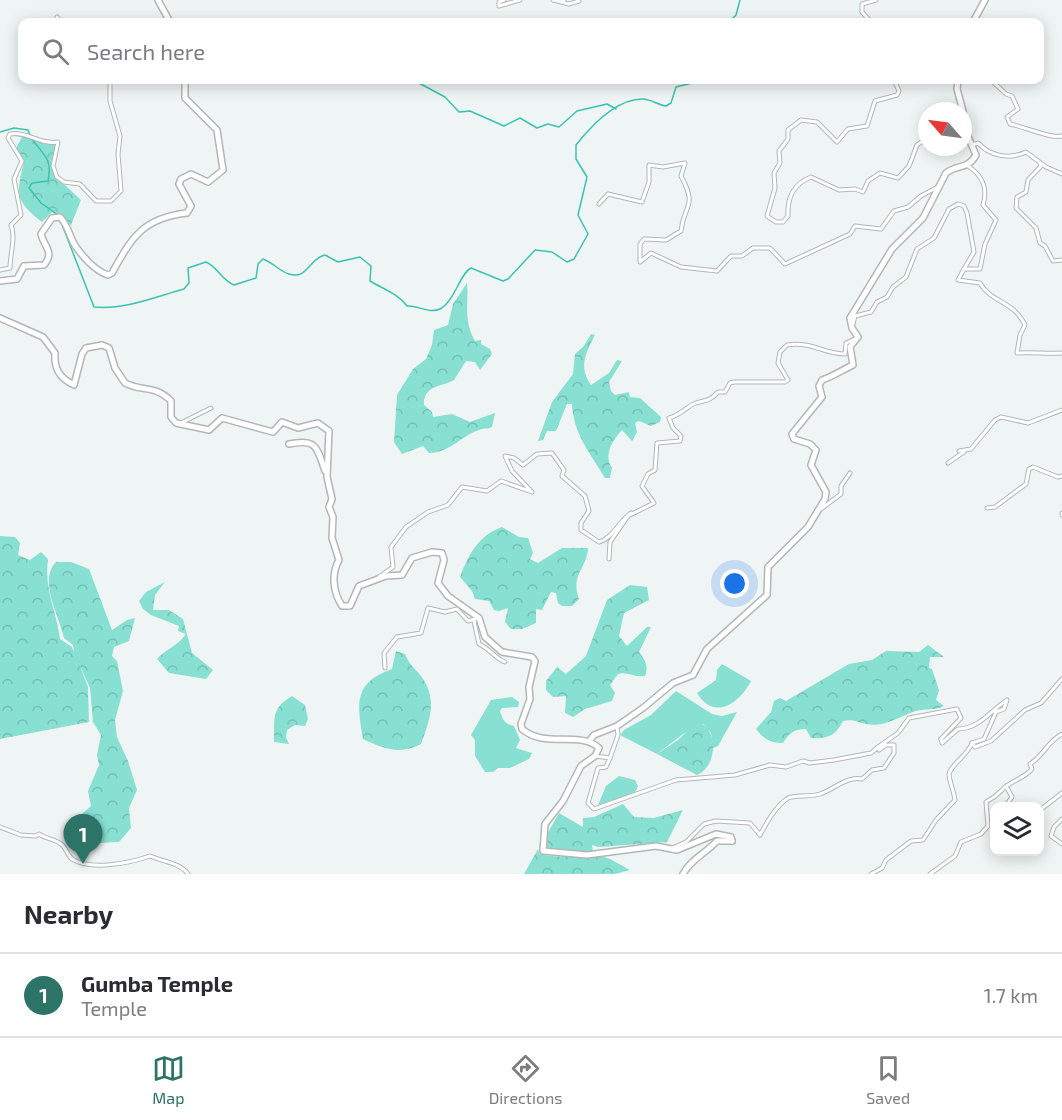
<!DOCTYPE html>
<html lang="en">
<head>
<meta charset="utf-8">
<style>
	:root { --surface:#fff; --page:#f7f7f7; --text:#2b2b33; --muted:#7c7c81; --line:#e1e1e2; --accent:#2c7368 }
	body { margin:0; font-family:"Exo 2",sans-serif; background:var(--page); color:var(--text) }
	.controls { position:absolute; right:18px; bottom:18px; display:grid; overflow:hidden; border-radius:12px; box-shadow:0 3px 15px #0003 }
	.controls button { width:54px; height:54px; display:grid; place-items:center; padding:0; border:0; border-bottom:2px solid var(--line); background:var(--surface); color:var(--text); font:30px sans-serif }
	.compass { position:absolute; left:918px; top:102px; width:54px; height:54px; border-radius:50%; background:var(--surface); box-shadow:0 3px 15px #0003; rotate:298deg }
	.you { position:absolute; left:735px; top:584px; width:21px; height:21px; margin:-15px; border:4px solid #fff; border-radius:50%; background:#1a73e8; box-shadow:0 0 0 9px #1a73e833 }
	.badge { display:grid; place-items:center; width:39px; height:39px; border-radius:50%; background:var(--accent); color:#fff; font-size:20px; font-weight:700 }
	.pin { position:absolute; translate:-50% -50px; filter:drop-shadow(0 2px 3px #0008) }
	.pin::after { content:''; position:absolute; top:32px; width:21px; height:18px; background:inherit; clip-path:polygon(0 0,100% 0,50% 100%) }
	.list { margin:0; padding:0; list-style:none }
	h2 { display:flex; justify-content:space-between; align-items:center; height:78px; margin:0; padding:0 24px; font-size:26px }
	h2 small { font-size:20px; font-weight:400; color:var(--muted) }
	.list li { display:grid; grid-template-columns:39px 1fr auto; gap:18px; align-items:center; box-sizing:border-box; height:84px; padding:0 24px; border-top:2px solid var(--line) }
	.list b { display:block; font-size:22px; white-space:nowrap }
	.list p { margin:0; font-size:20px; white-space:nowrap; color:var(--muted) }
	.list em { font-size:20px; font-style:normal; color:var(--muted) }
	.icon { flex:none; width:33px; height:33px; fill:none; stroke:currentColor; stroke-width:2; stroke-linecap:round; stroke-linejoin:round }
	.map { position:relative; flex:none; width:1062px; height:874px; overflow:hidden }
	.search { position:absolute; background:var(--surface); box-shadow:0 3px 15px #0003; left:18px; right:18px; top:18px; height:66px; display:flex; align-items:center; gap:15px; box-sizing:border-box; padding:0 21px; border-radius:12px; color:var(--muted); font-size:22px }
	.sheet { height:162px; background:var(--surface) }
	nav { display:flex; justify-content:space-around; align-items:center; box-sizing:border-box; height:84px; border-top:2px solid var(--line); background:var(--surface); font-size:16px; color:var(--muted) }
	nav a { display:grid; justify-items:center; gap:3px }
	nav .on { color:var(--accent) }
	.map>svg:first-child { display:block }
	.green { fill:#87e0d1 }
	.forest { fill:url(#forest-crowns) }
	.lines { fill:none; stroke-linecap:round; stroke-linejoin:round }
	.stream { stroke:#3ac3b1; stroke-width:1.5 }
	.street-casing { stroke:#b2b7b6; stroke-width:5 }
	.secondary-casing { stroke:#b2b7b6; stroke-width:8 }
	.street { stroke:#fff; stroke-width:3 }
	.secondary { stroke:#fff; stroke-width:5 }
</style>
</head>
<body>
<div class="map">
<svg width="1062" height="874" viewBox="0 0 1062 874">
	<defs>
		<pattern id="forest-crowns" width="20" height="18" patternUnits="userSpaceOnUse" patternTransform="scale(1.5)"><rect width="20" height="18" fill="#87e0d1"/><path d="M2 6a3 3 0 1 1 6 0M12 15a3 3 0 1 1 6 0" fill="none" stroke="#75c0b4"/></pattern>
	</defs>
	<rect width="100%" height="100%" fill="#eff5f4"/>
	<g class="green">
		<path d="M722,664L751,681C739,704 714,721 697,693L716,680L717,670Z"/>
		<path d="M676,691L712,714L722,716L737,712L718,746L713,748L711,733L703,724L683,734L657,754L620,735L624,730L651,715Z"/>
		<path d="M512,697L519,702L518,707L502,708L500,711C503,720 504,724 514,726L520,740L516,748L532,753L529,759L510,768H498L493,772H485L475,756V740L471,735L491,700Z"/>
		<path d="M619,776L635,780L638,786L634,794L598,805L606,786Z"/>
	</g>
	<g class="forest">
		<path d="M23,135L44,144L57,145C48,176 61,180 81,200L71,225L52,212L42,222C15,201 16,194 24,162L16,148Z"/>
		<path d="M467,283C469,306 463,319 475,341L481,340V344L490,349L492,354L480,370L475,362L466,361L454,380C442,387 423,385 424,405L432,412L433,417L452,414L470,422L495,413L492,427C489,429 486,428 482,429C463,434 450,453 429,453L423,446L402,454L394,442L397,395L413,369L426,359L432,345L434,330L448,325L453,304Z"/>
		<path d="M591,334L595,335C586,353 578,366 591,385L609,373L617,360L622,361L609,382L611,391L615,395L629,392L630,397L640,398L661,417L660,422L651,426L639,421L635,423L637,432L632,441L622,430C613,440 603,454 612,468L610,478H605C590,453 573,433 572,404H567L556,431H547L543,440L538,441L552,402L573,374L575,354L583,347Z"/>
		<path d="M502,527L519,537L528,538L533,553L530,559L538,563L562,548H588C587,569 570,574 579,599L572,606H562L558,603L556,593L551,592L542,610L536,609V623L522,629H511L505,622L508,608L499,611L494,610L489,601L475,599L472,591L460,577C468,555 479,535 502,527Z"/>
		<path d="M0,536L15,537L20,543L18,555L30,560L41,552L48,559C44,590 56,609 60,639L72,647L74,653L73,645L64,638C59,615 38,581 56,562H71L89,569L112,630L127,620L135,618L129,641L114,647L112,656L117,661L123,691L115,720L117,737L128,761L137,790L129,808L131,828L119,842L80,844L67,837L76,819L91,806L88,791L99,765L97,755L101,735L93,722L90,688L80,666L88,687L89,722L0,739Z"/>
		<path d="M165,582L155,595L153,610H169L183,619L192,653L213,670L206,679L169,673L157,659C166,649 178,646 186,634L178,631L179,626L151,615L143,609L139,601L146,592Z"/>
		<path d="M630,585L647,587L649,600L624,613L619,636L627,646L647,627H651L639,652C645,659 649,667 645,676C635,678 627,671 618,674L610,685L615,693L612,701L585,709L573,717L565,713L566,696L553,697L546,690V681L557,667L566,674L586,656L607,600Z"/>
		<path d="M928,645L944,657H930L929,668L932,669L939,690L936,700L944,706C934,711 927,708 916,711C900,716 884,728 866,724C856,722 853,719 843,721C835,736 828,739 811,738L806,729C794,729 789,733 783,743C771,744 763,738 756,729L771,712L774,701L780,698L786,701L849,664L872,660L886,651L919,652Z"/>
		<path d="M396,651L405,654C410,666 414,667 421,676C438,699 430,720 421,744C400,755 384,749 363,739C357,703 353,683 392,669Z"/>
		<path d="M292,696L305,705L308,719L305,726L295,725L287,730L286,737L289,744L274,742C275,719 270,709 292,696Z"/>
		<path d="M697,722C720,728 717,767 697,775L657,754L678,740Z"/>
		<path d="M623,804L634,817L654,818L683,810L667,842L598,847L592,845L593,851C579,856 559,852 545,849L542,843L559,813L583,827V818L594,817Z"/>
		<path d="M538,849L539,854C559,859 580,855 600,856C609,857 622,866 630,870L615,874H524Z"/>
	</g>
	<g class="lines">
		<g class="stream">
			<path d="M729,22L736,15L740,0"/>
			<path d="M417,82L445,97L459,112L470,111L504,126L520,118L537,128L548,124L559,127L577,111L607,104L616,109"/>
			<path d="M0,132L14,128L28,130L30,135"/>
			<path d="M32,139C43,155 53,158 48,181L32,183L29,188L41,203L58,215"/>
			<path d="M61,222L94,307C124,310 155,297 184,289L189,283L188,268L206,262C218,267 221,280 234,285L256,278L258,264L263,259C274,263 279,271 289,274C308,280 308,259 325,255L338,262L360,257L371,266L370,281C383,289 397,293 407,306C417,305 429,314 440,309C455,301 460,273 471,268L503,281L508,279L535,250L552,252L567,262L574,259L588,234L578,215L587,177L576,159V145C591,126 617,98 644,99C652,100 658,105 666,106L671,103L676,87L704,80"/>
		</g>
		<g class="street-casing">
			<g id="street">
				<path d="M504,0L499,2V6L520,0"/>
				<path d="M553,0L569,4L579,1"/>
				<path d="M562,0H564"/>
				<path d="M57,17L61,22"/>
				<path d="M871,22L862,12V4L876,0"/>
				<path d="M894,80L899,91L897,95L875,101L867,126L848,129L837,142L817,122L801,120L788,130V139L779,151L780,163L774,173L775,188L767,216L776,222H783L788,216C787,198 793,184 811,177L839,190L855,189L863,192L868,181L880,173L898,178L909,166L917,145L927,138"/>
				<path d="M991,80L1006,94L1012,96L1018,109L1007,117L1010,124C1025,127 1051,139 1062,136"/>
				<path d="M972,145L978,143C990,156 1009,160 1026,152L1046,167L1062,174"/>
				<path d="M1040,163L1041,166L1028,180L1026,192L1017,197L1016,208L1036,228L1040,243L1045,246L1053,261L1062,260"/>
				<path d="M968,166C983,176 988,188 983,205L996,220L985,244L980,269H964L958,280L980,283C991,303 1013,300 1025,325L1020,335L1017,353C1033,352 1046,354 1062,353"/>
				<path d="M599,204L608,194L642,202L649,182V165L663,167L685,163L681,176C698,208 684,203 681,231L666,240L644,239L640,244V262L651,253L681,267L717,271L731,256H742L753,248H770L785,264L850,234L855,226L881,229L894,211L908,207L921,196L936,188"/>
				<path d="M0,270L10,268C10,253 16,238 11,225L21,215L14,179L22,161L8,138L10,134C27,131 40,145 58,142L53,166L57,177L64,182L80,184L96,201H111L121,191L118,154L120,136L110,101V80"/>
				<path d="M853,324L855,316L871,312L877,302L887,297L893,287L906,277L917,249L934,238L949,209L958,204L964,206L967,213L974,252L964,269"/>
				<path d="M181,423L211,408"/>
				<path d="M959,451L971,449L995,420L1001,417L1028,423L1062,410"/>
				<path d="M948,463L964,452"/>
				<path d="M987,508L995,507L1026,484L1029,469L1033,467L1058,477L1062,476"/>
				<path d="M821,509L841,494V486L850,473"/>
				<path d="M1062,513V515"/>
				<path d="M609,559L610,542L628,516L654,503L642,486L648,474L655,470L657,443L680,441L681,436L673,428L669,418C681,415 687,406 696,403C706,400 710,401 718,392H725L730,383L734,382H785L788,380L778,363L780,352L787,345C811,341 824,354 845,354L846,343L855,339"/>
				<path d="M379,577L393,567L391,547L406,527L428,512L448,505L462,487L487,491L501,481L532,492L512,471L505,456L514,458L523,465L537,454L552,453L564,470L562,476L585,496L589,511L581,523V530L599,542C612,539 619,521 631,513"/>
				<path d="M474,621L479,644C490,649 496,659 505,662"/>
				<path d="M385,668L384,653L397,637L421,633L428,608L445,612L457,609L468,621L479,618"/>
				<path d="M941,739L942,743L958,729C979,729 990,711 1007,700L1004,709L996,712L984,739L972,743"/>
				<path d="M972,743L975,747L991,741L1025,710L1041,703L1062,679"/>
				<path d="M595,756L610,758L606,767L598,768L588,803L594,809L676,780L735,775L770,765L786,767L803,761L810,763L834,760L871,753L878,747"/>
				<path d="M610,758L618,735L617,726"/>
				<path d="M1006,786L1012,797L1007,804L1012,806"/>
				<path d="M1040,810L1062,793"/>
				<path d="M1062,819L1054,827L1051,836L1062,844"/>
				<path d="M0,827L21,835L36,836L39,834C46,839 55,839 61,844C66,847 67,855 72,859C91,871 130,863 150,856C161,861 181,863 188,874"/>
				<path d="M670,849L686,842L704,824L716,821L750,823L760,835C767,822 775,807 788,798C793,795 812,797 820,794C835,789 846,776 862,779L872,770L884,768L894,753V745H886L879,750L878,747L898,733L909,718L957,709L961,718L941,739"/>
				<path d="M871,874L882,868L886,860L911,841L923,840L936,820L955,800C954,792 950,783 949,775C949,766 968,755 972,743"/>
				<path d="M930,874L955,856L961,842L981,834L988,826L986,802C1000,795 999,791 1008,785C1017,779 1025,777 1032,769L1030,764C1045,754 1047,742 1062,734"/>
			</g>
		</g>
		<g class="secondary-casing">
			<g id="secondary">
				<path d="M158,0L170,22"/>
				<path d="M973,22L985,0"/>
				<path d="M958,80L957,89L963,111"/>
				<path d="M0,281L17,279L24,266L44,265C55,252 44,247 41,234L52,218L60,217C69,226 69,237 76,247C84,258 95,271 108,275L112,273C132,237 143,218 187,213L191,206L179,184L181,179L191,174L208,182L223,170L217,130L185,98V80"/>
				<path d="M0,318L43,337L55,353C54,368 59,378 74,385L82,354L86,348L102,345L109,348L115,368L125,383C141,392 154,384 171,401V417L176,423L209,430L222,418L273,432L282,422L298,428L318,423L329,431L327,477L332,499L329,507L333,517L332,538L339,560C331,574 333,592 342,606H350L359,586L386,576L402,575L412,558L432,552L442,553L444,560L438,583L448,596L479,618L485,637L502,652L532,657L535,661L529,687L530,699L521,724L522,729C545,749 579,730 599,748L595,756L581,766L563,801L545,824L543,851L587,855L656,846L677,850L716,834L731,837L732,841"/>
				<path d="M289,444C317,438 317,448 325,471"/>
				<path d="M590,740L594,735L617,726L643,708L673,683L693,675L707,649L767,595L768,567L808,527L825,499L826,492L811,465L816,450L810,444L794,439L792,434L822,397L819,386L822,380C834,376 842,370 853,365L850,347L858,337L852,328L850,318L892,249L923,218L946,173C957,164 968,170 976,155L966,132L963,113"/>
				<path d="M683,874C690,860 706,853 717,841H732"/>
			</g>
		</g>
		<use href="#street" class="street"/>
		<use href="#secondary" class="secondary"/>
	</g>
</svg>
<div class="controls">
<button><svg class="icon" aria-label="layers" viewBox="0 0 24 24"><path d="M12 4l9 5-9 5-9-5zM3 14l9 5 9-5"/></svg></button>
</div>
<svg class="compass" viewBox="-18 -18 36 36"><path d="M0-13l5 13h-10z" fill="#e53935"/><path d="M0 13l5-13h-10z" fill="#7c7c81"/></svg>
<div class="you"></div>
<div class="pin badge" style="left:83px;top:864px">1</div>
<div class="search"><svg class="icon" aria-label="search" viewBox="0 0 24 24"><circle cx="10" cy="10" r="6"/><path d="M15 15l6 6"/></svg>Search here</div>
</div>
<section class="sheet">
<h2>Nearby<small></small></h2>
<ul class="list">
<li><span class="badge">1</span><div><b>Gumba Temple</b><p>Temple</p></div><em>1.7 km</em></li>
</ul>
</section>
<nav>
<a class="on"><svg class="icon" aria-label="map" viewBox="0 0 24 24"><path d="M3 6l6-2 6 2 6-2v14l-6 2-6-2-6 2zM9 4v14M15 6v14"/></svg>Map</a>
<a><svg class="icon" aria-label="directions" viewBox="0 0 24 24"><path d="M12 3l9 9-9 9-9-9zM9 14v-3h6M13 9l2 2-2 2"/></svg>Directions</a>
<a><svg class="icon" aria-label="saved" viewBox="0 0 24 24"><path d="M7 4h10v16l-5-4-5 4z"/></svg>Saved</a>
</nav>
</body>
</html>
